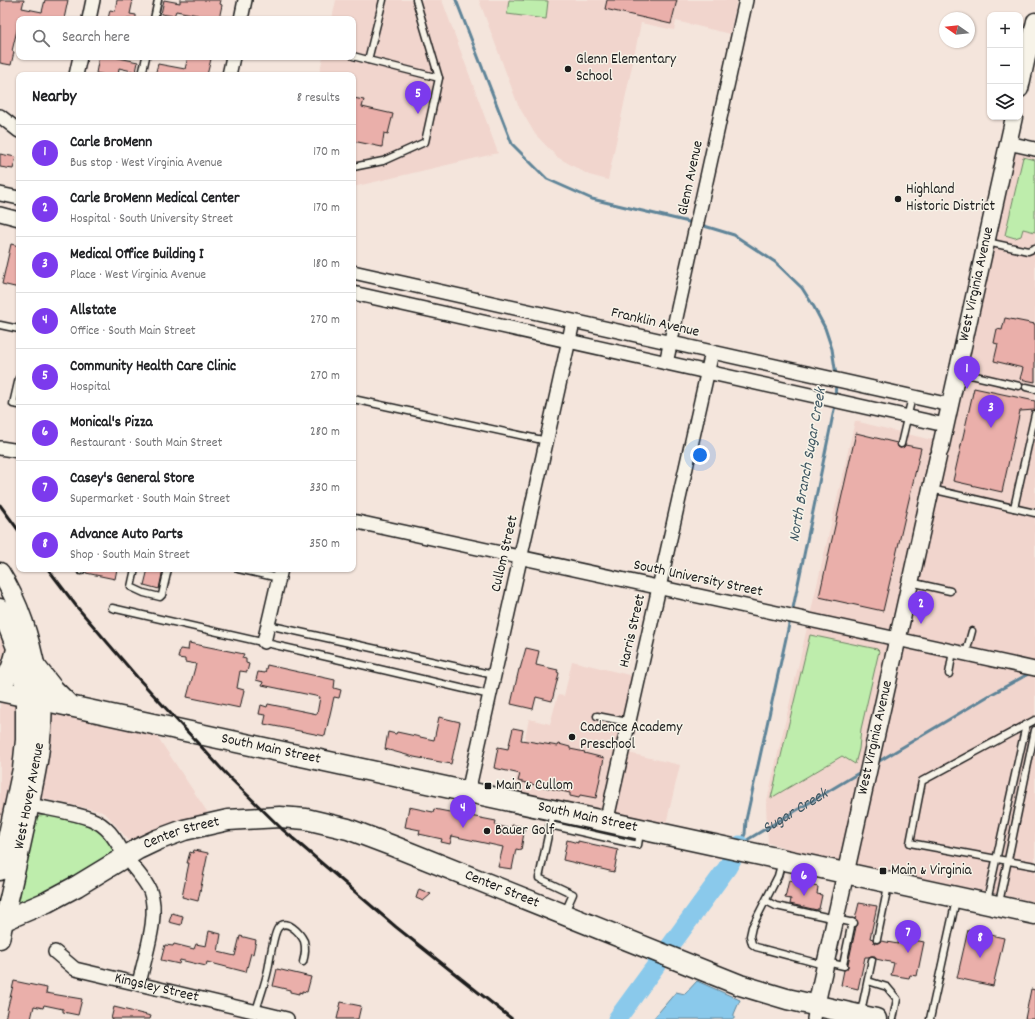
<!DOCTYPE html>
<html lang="en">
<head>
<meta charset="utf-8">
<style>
	:root { --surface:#fff; --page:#f6f6f6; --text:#202124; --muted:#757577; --line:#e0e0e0; --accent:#7c3aed }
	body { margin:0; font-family:Dekko,sans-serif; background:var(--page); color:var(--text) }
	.controls { position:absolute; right:12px; top:12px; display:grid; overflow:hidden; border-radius:8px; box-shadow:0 1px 3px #0004 }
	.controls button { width:36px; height:36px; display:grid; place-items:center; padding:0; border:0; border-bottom:1px solid var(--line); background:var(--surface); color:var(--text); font:20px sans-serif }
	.compass { position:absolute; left:939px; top:12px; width:36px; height:36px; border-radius:50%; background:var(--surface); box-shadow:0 1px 3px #0004; rotate:284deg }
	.you { position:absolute; left:700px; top:455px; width:14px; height:14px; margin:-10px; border:3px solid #fff; border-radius:50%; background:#1a73e8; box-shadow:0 0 0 6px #1a73e833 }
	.badge { display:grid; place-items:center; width:26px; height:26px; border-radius:50%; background:var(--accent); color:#fff; font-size:13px; font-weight:700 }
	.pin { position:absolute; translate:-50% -33px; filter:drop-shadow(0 1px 2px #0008) }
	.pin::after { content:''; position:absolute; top:21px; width:14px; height:12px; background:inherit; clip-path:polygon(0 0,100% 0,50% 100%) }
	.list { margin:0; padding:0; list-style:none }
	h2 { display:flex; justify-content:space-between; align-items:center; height:52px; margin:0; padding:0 16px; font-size:17px }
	h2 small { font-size:13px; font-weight:400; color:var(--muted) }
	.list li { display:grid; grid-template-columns:26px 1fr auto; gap:12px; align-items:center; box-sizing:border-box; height:56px; padding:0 16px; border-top:1px solid var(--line) }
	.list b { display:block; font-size:15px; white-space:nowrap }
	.list p { margin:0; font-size:13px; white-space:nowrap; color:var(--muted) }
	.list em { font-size:13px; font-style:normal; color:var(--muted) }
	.icon { flex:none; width:22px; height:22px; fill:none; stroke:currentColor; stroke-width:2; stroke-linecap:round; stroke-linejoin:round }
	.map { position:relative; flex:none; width:1035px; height:1019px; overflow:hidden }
	.search { position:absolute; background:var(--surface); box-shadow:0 1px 3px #0004; left:16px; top:16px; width:340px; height:44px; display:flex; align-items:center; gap:10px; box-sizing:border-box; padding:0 14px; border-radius:8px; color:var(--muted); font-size:15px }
	.panel { position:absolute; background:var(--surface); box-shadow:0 1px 3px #0004; left:16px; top:72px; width:340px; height:500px; border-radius:8px }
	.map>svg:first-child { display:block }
	.built { fill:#f1d5cd }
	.green { fill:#beedac; stroke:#6d8464 }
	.water { fill:#8ac9eb; stroke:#5e8498 }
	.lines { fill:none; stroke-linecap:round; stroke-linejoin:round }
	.stream { stroke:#5e8498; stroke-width:3 }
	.river { stroke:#8ac9eb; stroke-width:19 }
	.building { fill:#eaafaa; stroke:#1c1c1c }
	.service-casing { stroke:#1c1c1c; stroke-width:9 }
	.minor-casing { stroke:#1c1c1c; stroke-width:16 }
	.tertiary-casing { stroke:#1c1c1c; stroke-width:19 }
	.secondary-casing { stroke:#1c1c1c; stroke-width:21 }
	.primary-casing { stroke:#1c1c1c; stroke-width:23 }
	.service { stroke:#f7f3e8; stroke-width:6 }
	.minor { stroke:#f7f3e8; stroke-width:13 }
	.tertiary { stroke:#f7f3e8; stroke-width:16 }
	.secondary { stroke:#f7f3e8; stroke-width:18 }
	.primary { stroke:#f7f3e8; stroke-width:20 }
	.rail { stroke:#1c1c1c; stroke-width:3 }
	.poi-dot { fill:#1c1c1c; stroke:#f7f3e8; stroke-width:1.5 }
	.labels { text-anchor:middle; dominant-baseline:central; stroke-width:3; stroke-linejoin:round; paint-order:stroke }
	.poi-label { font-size:15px; fill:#1c1c1c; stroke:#f7f3e8; text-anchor:start }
	.street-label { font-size:15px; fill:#1c1c1c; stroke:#f7f3e8 }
	.water-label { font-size:16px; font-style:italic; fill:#425964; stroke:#f7f3e8 }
</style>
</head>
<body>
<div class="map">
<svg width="1035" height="1019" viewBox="0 0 1035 1019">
	<rect width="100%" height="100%" fill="#f4e5dc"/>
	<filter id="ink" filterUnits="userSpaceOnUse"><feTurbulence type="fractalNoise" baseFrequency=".025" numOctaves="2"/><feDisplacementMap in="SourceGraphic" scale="8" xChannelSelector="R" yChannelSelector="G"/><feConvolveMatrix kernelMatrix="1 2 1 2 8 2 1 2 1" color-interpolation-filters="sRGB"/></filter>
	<g filter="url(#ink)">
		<g class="built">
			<path d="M336,0H442L498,153L353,187V75H319L323,57H353V19H332Z"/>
			<path d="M479,0H737L730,34L676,21L674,30L641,23L608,180L589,175L557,157L535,134L518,105Z"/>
			<path d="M1012,152L1035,157V902L788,850L783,847L768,843L766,805L855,421L948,444Z"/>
			<path d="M0,620L8,638L19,703L155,733L208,813L180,822L131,843L107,815L100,811L49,800L12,788L0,840Z"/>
			<path d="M572,661L633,676L616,750L680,765L666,824L513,792L529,719L550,724L558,695L564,696Z"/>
		</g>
		<g class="green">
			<path d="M509,0L548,1L546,19L507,14Z"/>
			<path d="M1023,157L1035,160V232L1023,229L1021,236L1015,238L1005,235Z"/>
			<path d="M810,635L877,649L879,651L861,729L859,749L855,764L842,756L771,798Z"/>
			<path d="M47,815L89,825C100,830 112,840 114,853L45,896L16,904L34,821L39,816Z"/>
		</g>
		<path class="water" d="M697,981L740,1000L734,1014V1019H653L676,992L685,994Z"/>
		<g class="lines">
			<g class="stream">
				<path d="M456,0L512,144L547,179L592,199L693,223"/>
				<path d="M701,225L734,235L775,262L802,288L814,307L825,328L832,349L836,375"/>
				<path d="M835,397L836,383"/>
				<path d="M792,613L835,405"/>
				<path d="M876,763L990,695L1030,673"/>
				<path d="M741,843L745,834L746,820L790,620"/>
				<path id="s1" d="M742,843L862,771"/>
			</g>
			<path class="river" d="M617,1019L727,868L740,845"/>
		</g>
		<g class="building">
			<path d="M0,0H24L22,8L42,12L45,0H68L64,19H19V26H18L12,51L14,52L11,65L0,63Z"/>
			<path d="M117,0H133L130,14L136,15V19H108L110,10L115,11Z"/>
			<path d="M164,0L180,3V0H221L220,4L222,5L219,19H204L198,18V15L176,11L174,16L161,14Z"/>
			<path d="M607,0H677L671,24L605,9Z"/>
			<path d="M99,57H114L138,62L136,72L119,68L118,75H106L96,73Z"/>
			<path d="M188,57H205L211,59L207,75H155L158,64L185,69Z"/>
			<path d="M353,98L364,100L362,107L393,114L388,134L384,133L382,147L353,141Z"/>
			<path d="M0,154L16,157L13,169L0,167Z"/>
			<path d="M11,244L19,246V288L2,284Z"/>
			<path d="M1005,318L1035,324V382L1020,379L1023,368L994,361L998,344L994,343L997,329L1002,330Z"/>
			<path d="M974,388L1035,401V410L1020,411L1002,492L953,481Z"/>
			<path d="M856,433L897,443L898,447L900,448L904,447L905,445L921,448L883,611L819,597Z"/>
			<path d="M86,569H117L115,579L86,573Z"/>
			<path d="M148,569H163L159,589L144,585Z"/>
			<path d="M189,643L244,654L242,658L246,659V663L249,664L247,672L240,671L237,688L244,690L240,708L187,697L196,664L185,662V659L178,658L180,649L188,650Z"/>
			<path d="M526,648L539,651L536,665L558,670L557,672L559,673L552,701L536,697L533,709L511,704L519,669H520Z"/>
			<path d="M267,665L335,680L334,688L341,690L339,698L334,697L325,736L264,724L266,715L259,714L261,705L267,707L268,704L317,714L320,697L262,685L263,682L256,680L258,672L265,673Z"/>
			<path d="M439,717L460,722L451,764L414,757L385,749L388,732L396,734L397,732L434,740Z"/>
			<path d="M513,728L523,730L521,740L558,746L559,744L570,747V749L585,752L584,753L604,758L596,798L580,795L579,798L570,796V793L518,781L520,774L494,768L498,747L508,749Z"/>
			<path d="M409,807L433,812L434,809L496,821L495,825L511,829L512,825L525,827L521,850L516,849L512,869L498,867L503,847L452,836L450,844L441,842L442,839L419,834L420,830L405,827Z"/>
			<path d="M567,840L578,843V841L618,850L614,872L563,860Z"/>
			<path d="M194,850L208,853L198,901L182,897L189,863H187L190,852L193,853Z"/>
			<path d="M789,880L818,887L817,894L822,895L819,909H817V910L790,904L791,899L785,898Z"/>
			<path d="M419,889L431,894L423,901L416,898Z"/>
			<path d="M859,903L877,906L870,938L873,939L874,943H878L881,941L898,944L899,937L924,942L917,976L910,975L909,978L891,975L894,963L876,959L875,956H871L868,957H865L858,989L841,985L844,970L848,967V964L856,927L858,924L855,919Z"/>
			<path d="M172,913L183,916L181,925L169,922Z"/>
			<path d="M968,930L1004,938L993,986L957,978Z"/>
			<path d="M209,931L221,934L218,952L235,956L240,936L256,940L253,954L251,953L246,972L207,962L206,966L180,960L179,964L161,960L165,945L173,946L174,944L194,949L196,944L206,946Z"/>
			<path d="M277,969L311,977L307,992L302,991V993L299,992V994L290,992V990L273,986Z"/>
			<path d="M14,981L47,988L46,993L82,999L78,1015L63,1012V1009L44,1005L43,1008L34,1006L31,1019H5Z"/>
			<path d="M1031,989L1035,990V1019H1025Z"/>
			<path d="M341,1002L361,1006L358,1019H337Z"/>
			<path d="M114,1007L151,1016L150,1019H111Z"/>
		</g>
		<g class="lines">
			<g class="service-casing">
				<g id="service">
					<path d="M383,0L368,60L439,78"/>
					<path d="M154,19L158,0"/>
					<path d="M353,56L368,60"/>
					<path d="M142,75L146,57"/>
					<path d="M353,167L383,161L425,142L439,78L416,0"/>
					<path d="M987,242L1028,251L1035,248"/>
					<path d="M0,325L19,329"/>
					<path d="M958,372L1019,386"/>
					<path d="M19,378L13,404L19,405"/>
					<path d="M1026,387L1035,389"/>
					<path d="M353,399L547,441"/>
					<path d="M901,444L912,397"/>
					<path d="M931,489L1035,513"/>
					<path d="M1014,508L1035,414"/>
					<path d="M79,569L81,571V569"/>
					<path d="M135,569L131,587L144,593L160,597L162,595L168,569"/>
					<path d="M238,569L279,578"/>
					<path d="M910,582L950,591"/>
					<path d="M112,608L345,661L490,695"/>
					<path d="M268,625L494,675"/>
					<path d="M966,653L972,631"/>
					<path d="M949,674L953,651"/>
					<path d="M597,716L628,722"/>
					<path d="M1035,720L922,781L910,843L1035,866"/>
					<path d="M553,812L539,878L573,894L565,912"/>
					<path d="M550,825L638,845L640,832"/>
					<path d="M782,861L778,876L752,927L750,936L752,944L756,947L824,965"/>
					<path d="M766,901L776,906L854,923"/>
					<path d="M987,901L1026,725"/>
					<path d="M999,903L1035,730"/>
					<path d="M877,939L888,886"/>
					<path d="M826,962L844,966"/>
					<path d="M843,965L852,922"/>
					<path d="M868,981L887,987L897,999L893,1019"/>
					<path d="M256,1011C260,997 265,984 268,970C270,960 273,935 278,928C286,917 300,933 304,941C306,948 305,955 303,962"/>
					<path d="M861,1012L872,960"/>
					<path d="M930,1019L956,900"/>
				</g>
			</g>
			<g class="minor-casing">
				<g id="minor">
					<path d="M89,19L93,0"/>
					<path d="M241,19L245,0"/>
					<path d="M76,75L80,57"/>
					<path d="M229,75L233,57"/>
					<path d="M0,116L19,131"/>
					<path d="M1008,143L1035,149"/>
					<path d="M0,194L19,198"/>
					<path d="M0,214L19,219"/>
					<path d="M353,272L950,405"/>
					<path d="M353,293L945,425"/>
					<path d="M666,363L746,0"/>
					<path d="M0,448L19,451"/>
					<path d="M353,521L1035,669"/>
					<path d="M264,642L281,569"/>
					<path d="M468,792L573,322"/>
					<path d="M23,803C45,809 69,811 91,819C109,826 116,841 125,856C132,867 145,879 150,891C160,915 144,958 139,984"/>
					<path d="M606,823L712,352"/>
					<path id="s2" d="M55,952L75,969L287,1019"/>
					<path d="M814,1019L816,1006"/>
				</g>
			</g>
			<g class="tertiary-casing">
				<g id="tertiary">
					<path d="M1020,89L1035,21"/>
					<path id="s3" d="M940,450L1014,117"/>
					<path id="s4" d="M816,1006L938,457"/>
				</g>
			</g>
			<g class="secondary-casing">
				<g id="secondary">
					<path d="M0,572C20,604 30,637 37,674C39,683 42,692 42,701C44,730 39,759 33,788C24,838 11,888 0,939"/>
					<path d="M0,608L17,650L25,689V740L22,769L0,871"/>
				</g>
			</g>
			<g class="primary-casing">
				<g id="primary">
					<path d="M35,666L53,689L70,706"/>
					<path d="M0,682C12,676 13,662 17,650"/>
					<path id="s5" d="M0,691L1035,914"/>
					<path id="s6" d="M0,922L47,902L77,886L138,849L157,840L184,830L228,820L280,817L306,819L348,829L393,846L740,985L787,999L876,1019"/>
				</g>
			</g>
			<use href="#service" class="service"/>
			<use href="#minor" class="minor"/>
			<use href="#tertiary" class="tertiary"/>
			<use href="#secondary" class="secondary"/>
			<use href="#primary" class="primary"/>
			<g class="rail">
				<path d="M0,505L19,531"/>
				<path d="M48,569L77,607L137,677L229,777L282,829L396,927L512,1019"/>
			</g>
		</g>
	</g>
	<g class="poi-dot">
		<circle cx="568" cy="69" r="4"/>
		<circle cx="898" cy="199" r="4"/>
		<circle cx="572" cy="737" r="4"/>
		<rect x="484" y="782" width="8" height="8" rx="2"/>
		<circle cx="487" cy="831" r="4"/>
		<rect x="879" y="867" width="8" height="8" rx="2"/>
	</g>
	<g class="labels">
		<g class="poi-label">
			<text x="576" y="60">Glenn Elementary<tspan x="576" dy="17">School</tspan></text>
			<text x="906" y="190">Highland<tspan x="906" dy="17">Historic District</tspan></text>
			<text x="580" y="728">Cadence Academy<tspan x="580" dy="17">Preschool</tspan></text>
			<text x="496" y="786">Main &amp; Cullom</text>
			<text x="495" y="831">Bauer Golf</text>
			<text x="891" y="871">Main &amp; Virginia</text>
		</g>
		<g class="street-label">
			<text transform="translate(691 178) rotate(-78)">Glenn Avenue</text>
			<text stroke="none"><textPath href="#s3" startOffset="170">West Virginia Avenue</textPath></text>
			<text transform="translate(655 323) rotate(13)">Franklin Avenue</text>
			<text transform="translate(505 554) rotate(-77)">Cullom Street</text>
			<text transform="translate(698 579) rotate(12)">South University Street</text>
			<text transform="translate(633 631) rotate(-77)">Harris Street</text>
			<text stroke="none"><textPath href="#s4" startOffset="275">West Virginia Avenue</textPath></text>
			<text stroke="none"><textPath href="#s5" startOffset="277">South Main Street</textPath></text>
			<text transform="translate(30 796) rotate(-79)">West Hovey Avenue</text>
			<text stroke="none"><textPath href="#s5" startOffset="601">South Main Street</textPath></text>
			<text stroke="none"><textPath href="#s6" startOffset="203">Center Street</textPath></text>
			<text stroke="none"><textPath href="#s6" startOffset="538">Center Street</textPath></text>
			<text stroke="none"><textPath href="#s2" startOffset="110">Kingsley Street</textPath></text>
		</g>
		<g class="water-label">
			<text transform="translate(808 465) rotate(-80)">North Branch Sugar Creek</text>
			<text stroke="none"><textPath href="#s1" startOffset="62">Sugar Creek</textPath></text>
		</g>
	</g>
</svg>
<div class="controls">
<button>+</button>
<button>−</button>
<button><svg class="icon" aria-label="layers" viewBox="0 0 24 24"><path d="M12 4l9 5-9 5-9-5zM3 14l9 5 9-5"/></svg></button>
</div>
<svg class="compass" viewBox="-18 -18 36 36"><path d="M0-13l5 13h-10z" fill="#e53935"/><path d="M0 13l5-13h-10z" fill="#757577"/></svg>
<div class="you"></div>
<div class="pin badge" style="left:967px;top:389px">1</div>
<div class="pin badge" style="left:921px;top:624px">2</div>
<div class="pin badge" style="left:991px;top:428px">3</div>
<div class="pin badge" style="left:463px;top:828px">4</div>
<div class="pin badge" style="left:418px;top:114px">5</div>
<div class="pin badge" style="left:804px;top:896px">6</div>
<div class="pin badge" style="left:908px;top:953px">7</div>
<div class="pin badge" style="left:980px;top:958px">8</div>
<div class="search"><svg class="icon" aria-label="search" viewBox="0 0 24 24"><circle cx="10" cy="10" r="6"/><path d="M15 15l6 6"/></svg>Search here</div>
<section class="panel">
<h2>Nearby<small>8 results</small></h2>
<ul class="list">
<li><span class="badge">1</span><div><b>Carle BroMenn</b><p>Bus stop · West Virginia Avenue</p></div><em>170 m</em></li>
<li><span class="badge">2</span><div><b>Carle BroMenn Medical Center</b><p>Hospital · South University Street</p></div><em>170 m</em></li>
<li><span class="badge">3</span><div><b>Medical Office Building I</b><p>Place · West Virginia Avenue</p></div><em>180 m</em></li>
<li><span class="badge">4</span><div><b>Allstate</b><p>Office · South Main Street</p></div><em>270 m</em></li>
<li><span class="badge">5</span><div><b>Community Health Care Clinic</b><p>Hospital</p></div><em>270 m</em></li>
<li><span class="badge">6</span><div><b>Monical's Pizza</b><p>Restaurant · South Main Street</p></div><em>280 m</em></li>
<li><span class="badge">7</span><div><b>Casey's General Store</b><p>Supermarket · South Main Street</p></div><em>330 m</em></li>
<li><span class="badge">8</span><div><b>Advance Auto Parts</b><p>Shop · South Main Street</p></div><em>350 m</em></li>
</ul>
</section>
</div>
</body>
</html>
